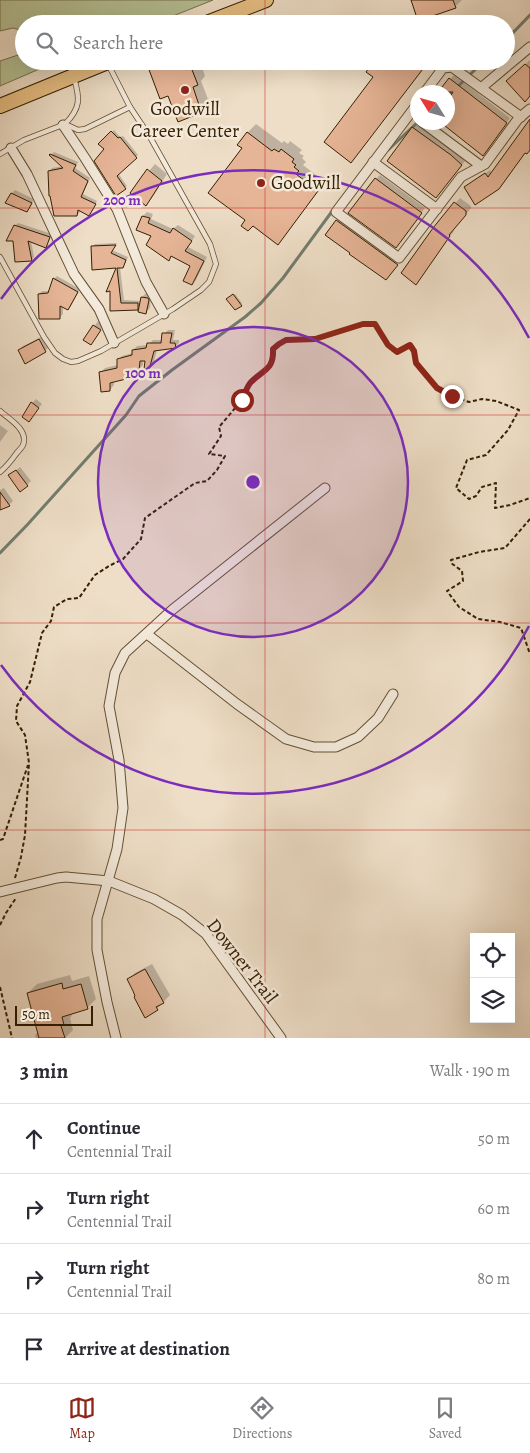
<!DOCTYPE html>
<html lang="en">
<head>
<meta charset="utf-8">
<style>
	:root { --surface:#fff; --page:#f2f2f3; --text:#2b2b33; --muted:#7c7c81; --line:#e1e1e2; --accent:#8f2418 }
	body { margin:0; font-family:Alegreya,serif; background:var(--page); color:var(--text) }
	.controls { position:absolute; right:15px; bottom:15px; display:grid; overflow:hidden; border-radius:0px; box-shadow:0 5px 20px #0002 }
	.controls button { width:45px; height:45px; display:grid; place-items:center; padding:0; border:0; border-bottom:1px solid var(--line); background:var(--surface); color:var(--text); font:25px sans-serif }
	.compass { position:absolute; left:410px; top:85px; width:45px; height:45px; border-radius:50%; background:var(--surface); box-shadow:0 5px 20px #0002; rotate:307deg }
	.scale { position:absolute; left:15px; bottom:12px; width:78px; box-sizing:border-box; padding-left:5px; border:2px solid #352002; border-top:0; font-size:14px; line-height:18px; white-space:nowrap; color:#352002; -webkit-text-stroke:4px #f4eadb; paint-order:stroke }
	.stop { position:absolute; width:15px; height:15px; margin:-11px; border:4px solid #8f2418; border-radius:50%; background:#fff }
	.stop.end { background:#8f2418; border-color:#fff; box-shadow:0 1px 5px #0008 }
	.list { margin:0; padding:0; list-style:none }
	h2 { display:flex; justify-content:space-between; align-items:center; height:65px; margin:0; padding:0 20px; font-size:21px }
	h2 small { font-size:16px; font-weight:400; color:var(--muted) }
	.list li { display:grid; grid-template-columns:32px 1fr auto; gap:15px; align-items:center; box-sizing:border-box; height:70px; padding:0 20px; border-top:1px solid var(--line) }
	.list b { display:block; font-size:19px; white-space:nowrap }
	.list p { margin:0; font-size:16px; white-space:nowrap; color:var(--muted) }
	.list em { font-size:16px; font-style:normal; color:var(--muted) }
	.icon { flex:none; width:28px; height:28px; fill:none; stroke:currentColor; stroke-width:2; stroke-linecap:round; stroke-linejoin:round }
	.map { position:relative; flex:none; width:530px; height:1038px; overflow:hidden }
	.search { position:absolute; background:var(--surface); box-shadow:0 5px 20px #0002; left:15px; right:15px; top:15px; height:55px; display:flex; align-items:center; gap:12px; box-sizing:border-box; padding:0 18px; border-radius:28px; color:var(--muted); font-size:19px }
	.sheet { height:345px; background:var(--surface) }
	nav { display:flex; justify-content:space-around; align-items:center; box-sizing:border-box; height:70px; border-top:1px solid var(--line); background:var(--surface); font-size:14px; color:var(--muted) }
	nav a { display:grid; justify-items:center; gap:2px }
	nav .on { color:var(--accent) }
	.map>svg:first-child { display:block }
	.green { fill:#b6c297; stroke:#76714c }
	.shadow { fill:#0003 }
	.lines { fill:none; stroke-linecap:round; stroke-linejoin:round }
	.stream { stroke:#727d70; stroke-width:3 }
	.building { fill:#e6b496; stroke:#352002 }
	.lane-casing { stroke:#635033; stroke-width:6 }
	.street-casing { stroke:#635033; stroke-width:11 }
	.primary-casing { stroke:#352002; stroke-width:16 }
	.path { stroke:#352002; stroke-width:2; stroke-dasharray:4 2.5; stroke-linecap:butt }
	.lane { stroke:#f4eadb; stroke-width:4.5 }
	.street { stroke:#f4eadb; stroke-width:9 }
	.primary { stroke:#e7bf84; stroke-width:14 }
	.route { stroke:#8f2418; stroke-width:6 }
	.grid { fill:none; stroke:#d62828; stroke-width:1; stroke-opacity:0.55 }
	.ring { fill:none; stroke:#7b2cbf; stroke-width:2.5 }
	.poi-dot { fill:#8f2418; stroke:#f4eadb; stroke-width:2 }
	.labels { text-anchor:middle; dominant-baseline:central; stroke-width:5; stroke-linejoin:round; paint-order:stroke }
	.poi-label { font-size:19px; fill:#352002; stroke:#f4eadb }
	.street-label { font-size:19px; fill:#352002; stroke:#f4eadb }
	.centre { fill:#7b2cbf; stroke:#f4eadb; stroke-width:2.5 }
	.ring-label { font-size:15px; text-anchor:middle; font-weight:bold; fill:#7b2cbf; stroke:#f4eadb; stroke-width:5; stroke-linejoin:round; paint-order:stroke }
</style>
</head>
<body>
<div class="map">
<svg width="530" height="1038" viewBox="0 0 530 1038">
	<rect width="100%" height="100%" fill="#eedec7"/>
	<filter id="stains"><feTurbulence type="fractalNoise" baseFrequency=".004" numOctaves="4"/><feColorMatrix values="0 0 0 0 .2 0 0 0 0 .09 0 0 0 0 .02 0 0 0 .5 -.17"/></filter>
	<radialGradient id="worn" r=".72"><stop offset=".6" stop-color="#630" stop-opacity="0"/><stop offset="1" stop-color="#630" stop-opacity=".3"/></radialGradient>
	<g class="green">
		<path d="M0,0H213L153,24H24V31L13,28L0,31Z"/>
		<path d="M24,53V61H58L0,86V61Z"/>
	</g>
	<g class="shadow">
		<path d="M413,0H462L455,7Z"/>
		<path d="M530,60V95L508,81Z"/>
		<path d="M156,61H200L205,76L201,81L208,99L204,103L205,105L198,113L169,95L150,67Z"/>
		<path d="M454,75L510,118L487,151L448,122V92H439Z"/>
		<path d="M530,122V149L525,152L503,183L466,187L490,170L492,174Z"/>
		<path d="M256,124L282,143L284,141L288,144L290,141L302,150L299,153L304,156L302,158L306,162L303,165L325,182L286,234L277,243L247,220L243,148L247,133Z"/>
		<path d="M417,124L455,151L465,161L440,192L389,160Z"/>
		<path d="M114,130L120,137L123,136L138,155L118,173L127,186L116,194L105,149L100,144Z"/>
		<path d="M54,152L78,162L75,168L90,178L83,194L97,201L92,211L80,209V212L77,215L49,171L52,168L63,166L51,155Z"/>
		<path d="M155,164L167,174L152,198L146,204L131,193Z"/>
		<path d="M380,175L425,208L396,247L376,179Z"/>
		<path d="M15,190L34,199L30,208L27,211L12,193Z"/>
		<path d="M460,198L471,206V208L453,230L454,231L420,278L434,228Z"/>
		<path d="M147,212L153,214L151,219L173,229L178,225L195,236L188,247L207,257L196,280L192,284V265L172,256L169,259L153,235L143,216Z"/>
		<path d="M342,216L402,259L390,273L352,252L327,234Z"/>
		<path d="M18,223L52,234L48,243L45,246L31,241L34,257L32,260L15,226Z"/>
		<path d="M117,243L112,250L128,257L125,264L122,266L120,267L124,300L141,301L142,297L146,293L151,294L150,308L146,312L140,306L137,309H111V290H108L118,267L92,247L95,244Z"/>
		<path d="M57,276L80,289L71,306L68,309L63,306V314L60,317L39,294L42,291H50L54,279Z"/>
		<path d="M235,294L242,303L236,309L228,299Z"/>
		<path d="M98,321L104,325L94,339L85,340Z"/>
		<path d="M168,330H175L173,340H179V343L175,347L157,350L153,365L149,369L146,360H143V365L139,370L130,372V374L126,378L114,381V385L110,390L100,373L105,368L118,365V360L122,356L133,353V350L137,346L148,345L153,340H163L164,334Z"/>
		<path d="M43,336L49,347L45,351L19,350L23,346Z"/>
		<path d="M36,399L42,404L32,416V403Z"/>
		<path d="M0,425L8,431L0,442Z"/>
		<path d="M20,467L31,481L27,485L10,475Z"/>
		<path d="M4,488L13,501L9,505L3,508L0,504V490Z"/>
		<path d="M152,964L170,995L157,1009L136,996L128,980L135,973Z"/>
		<path d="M70,975L72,981L89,976L96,999L87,1008L71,1013L72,1015L70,1018L73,1030L65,1038H36L35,1035L39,1031L28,993L37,984Z"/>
	</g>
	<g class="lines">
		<g class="stream">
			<path d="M506,40L530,15"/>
			<path d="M448,96L484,61"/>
			<path d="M388,150L418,122"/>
			<path d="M0,553L28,524L126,415L139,396L172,370L245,317L261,303L283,278L333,210"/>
		</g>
	</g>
	<g class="building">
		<path d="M411,0H453L456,8L418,21Z"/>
		<path d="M163,61H181L184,64L189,62L198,85L193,87L200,108L196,110L198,114L178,122L168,96L160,99L148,67Z"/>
		<path d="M374,61H429L351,163L324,142L373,77L366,72Z"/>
		<path d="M525,64L530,68V96L525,102L506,81Z"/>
		<path d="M449,78L507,123L483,156L440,122H448V100L453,92H438Z"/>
		<path d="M530,119V150L527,154L525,153L499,189L475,205L464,187L485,173L488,177Z"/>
		<path d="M412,127L451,155L462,165L436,198L387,161Z"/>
		<path d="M111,131L118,138L120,137L137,158L117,176L126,189L116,196L94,161L104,149L98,144Z"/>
		<path d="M247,132L272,151L274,149L279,152L281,149L294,159L292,162L296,165L294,167L299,171L296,174L318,191L278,245L253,226L248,231L241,226L245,220L208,193L242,148L237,145Z"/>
		<path d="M50,154L76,165L73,171L88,181L81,197L96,204L89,216L78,210L77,216H54L50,196H49L48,171L63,168L49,155Z"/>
		<path d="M147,169L162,181L146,206L130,193Z"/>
		<path d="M375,178L422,213L396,248L348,213Z"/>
		<path d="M11,193L32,203L27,212L5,203Z"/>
		<path d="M454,202L466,211V215L449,235L450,236L416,285L401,273L433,228Z"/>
		<path d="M142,216L150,218L148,223L170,233L173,228L192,241L185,251L204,261L192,285L183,281L190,266L171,256L169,261L146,245L151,236L136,230Z"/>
		<path d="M336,220L398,265L386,280L349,254L350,253L325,235Z"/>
		<path d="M14,225L50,237L46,248L28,241L32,261L15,262L13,241H6Z"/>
		<path d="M116,245L111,253L126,260L123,268H117L121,303H138V310L110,311V291L106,292L116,268L92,270L91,246Z"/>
		<path d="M53,278L78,292L68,310L60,306V319H39L38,294L48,293Z"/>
		<path d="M233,294L242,306L235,310L226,299Z"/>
		<path d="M141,297L148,298L149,300L146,314L138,312Z"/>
		<path d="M93,325L101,330L91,345L83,340Z"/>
		<path d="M162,333H172L170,343H175L176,348L154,351L149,370L144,369L145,361H140L139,371L126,374V379L110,383V391L101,392L99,372L117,368V359L132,355V350L146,348L147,343H161Z"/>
		<path d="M39,339L46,352L25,364L18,350Z"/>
		<path d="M31,402L39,408L29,422L22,417Z"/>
		<path d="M16,470L28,486L20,492L8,475Z"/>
		<path d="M0,492L10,506L0,510Z"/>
		<path d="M145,969L164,1003L156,1007L158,1010L145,1018L134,997L135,996L133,991L127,979Z"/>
		<path d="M62,983L63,989L81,984L88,1009L62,1017L64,1025L61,1026L65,1038H39L27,993Z"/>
	</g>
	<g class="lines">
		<g class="lane-casing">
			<g id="lane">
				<path d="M65,124C81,108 80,98 74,78"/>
				<path d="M0,154L24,140L65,124L78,130L85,129L130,107"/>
				<path d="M0,257L44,337L55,353L63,359L71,362L78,361L101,351L173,309L201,290L209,282L216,264L210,244L150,137L130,107L108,64"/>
				<path d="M0,411C9,419 29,430 23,445C22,448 18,451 16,454C11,461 6,467 0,472"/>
			</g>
		</g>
		<g class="street-casing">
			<g id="street">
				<path d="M481,88L530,47"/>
				<path d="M425,92L443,68L452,67L521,117"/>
				<path d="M418,103L336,212L399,258L461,177L485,164L518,119L530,109"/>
				<path d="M422,122L481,166"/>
				<path d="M63,125L85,158L117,209L146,282L164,314"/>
				<path d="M11,148L27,174L74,274L99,309L114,343"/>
				<path d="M373,162L437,209"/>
				<path d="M147,634L237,704L286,739L314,747H336L358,737L378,718L393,694"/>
				<path d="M0,892L57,878L66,877L109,881L154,899L182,915L206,934L281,1038"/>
				<path d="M116,1038L107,1002L97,950V919L117,849L123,808L119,760L109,706L115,673L125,653L172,610L325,488"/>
			</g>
		</g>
		<g class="primary-casing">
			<g id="primary">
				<path d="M204,24L266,0"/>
				<path d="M0,106L110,61"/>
			</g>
		</g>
		<g class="path">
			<path d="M530,519L505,548L479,552L451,560V563L462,571L463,581L447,591L459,607L478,619L500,622L521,628L530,654"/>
			<path d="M0,840L3,839L28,765"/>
			<path d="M15,878L21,857L25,835L29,763L25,735L16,721L17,706L30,682L42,633L51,621L54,607L67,599L79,598L95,575L109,566L123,559L141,539L145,518L195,483L207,481L217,470L225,456L209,454L221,436L219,427L242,400L250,383L268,368L273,359V349L279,344L286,340L315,339L363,324H375L388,345L397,351L410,345L414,351L416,363L437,388L452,396L469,402L482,399L496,401L519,410L508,430L486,455L467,460L456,488L469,499L476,496L482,487L496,483L495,508L510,505L530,498"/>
			<path d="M0,925L6,913L16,898"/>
			<path d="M0,987L12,1038"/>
		</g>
		<use href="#lane" class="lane"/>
		<use href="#street" class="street"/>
		<use href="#primary" class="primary"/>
	</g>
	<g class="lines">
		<path class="route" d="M242,400C245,394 247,386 251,382C264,369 274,370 273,349L279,344L286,340L315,339L363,324H375L388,345L397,352L410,345L414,351L416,363L437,388L452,396"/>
	</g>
	<path class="grid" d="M265,0V24M265,61V1038M0,208H530M0,415H530M0,623H530M0,830H530"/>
	<circle cx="253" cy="482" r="155" fill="#7b2cbf" fill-opacity=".12"/>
	<g class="ring">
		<circle cx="253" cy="482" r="155"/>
		<path d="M529 626A311 311 0 0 1 1 665M1 299A311 311 0 0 1 529 338"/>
	</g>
	<g class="poi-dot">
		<circle cx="185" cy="90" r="5"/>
		<circle cx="261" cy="183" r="5"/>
	</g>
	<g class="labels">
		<g class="poi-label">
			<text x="185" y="109">Goodwill<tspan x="185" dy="22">Career Center</tspan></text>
			<text x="271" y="183" text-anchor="start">Goodwill</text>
		</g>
		<g class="street-label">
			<text transform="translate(242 961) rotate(52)">Downer Trail</text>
		</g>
	</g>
	<circle cx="253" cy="482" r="8" class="centre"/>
	<g class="ring-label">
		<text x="122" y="205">200 m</text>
		<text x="143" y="378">100 m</text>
	</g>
	<rect width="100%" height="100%" filter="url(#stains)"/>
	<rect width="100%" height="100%" fill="url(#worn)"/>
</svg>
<div class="controls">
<button><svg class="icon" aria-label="locate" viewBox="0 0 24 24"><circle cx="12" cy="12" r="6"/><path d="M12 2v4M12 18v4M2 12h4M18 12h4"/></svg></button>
<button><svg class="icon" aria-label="layers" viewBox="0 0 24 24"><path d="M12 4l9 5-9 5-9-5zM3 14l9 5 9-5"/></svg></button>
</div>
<svg class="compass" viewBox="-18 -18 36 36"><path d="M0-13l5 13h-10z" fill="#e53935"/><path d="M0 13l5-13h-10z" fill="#7c7c81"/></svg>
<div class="scale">50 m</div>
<div class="stop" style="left:242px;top:400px"></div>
<div class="stop end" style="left:452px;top:396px"></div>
<div class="search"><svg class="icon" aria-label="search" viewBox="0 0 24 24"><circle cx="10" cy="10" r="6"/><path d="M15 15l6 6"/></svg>Search here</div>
</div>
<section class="sheet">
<h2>3 min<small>Walk · 190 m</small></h2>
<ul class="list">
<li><svg class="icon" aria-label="ahead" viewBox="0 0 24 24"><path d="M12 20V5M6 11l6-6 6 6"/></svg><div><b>Continue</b><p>Centennial Trail</p></div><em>50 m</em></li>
<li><svg class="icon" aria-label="right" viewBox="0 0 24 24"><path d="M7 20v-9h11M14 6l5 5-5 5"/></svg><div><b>Turn right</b><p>Centennial Trail</p></div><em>60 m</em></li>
<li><svg class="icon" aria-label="right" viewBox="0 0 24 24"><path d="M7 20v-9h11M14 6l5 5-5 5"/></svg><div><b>Turn right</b><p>Centennial Trail</p></div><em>80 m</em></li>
<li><svg class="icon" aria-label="arrive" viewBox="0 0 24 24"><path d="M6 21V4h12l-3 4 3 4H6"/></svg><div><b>Arrive at destination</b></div></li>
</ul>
</section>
<nav>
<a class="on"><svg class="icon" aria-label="map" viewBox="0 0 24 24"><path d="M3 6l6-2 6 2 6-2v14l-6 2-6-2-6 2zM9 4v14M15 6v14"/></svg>Map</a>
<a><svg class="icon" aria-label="directions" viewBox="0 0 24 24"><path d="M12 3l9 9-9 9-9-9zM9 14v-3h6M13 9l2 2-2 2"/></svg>Directions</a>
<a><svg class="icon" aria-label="saved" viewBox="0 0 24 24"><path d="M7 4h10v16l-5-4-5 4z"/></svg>Saved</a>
</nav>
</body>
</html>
